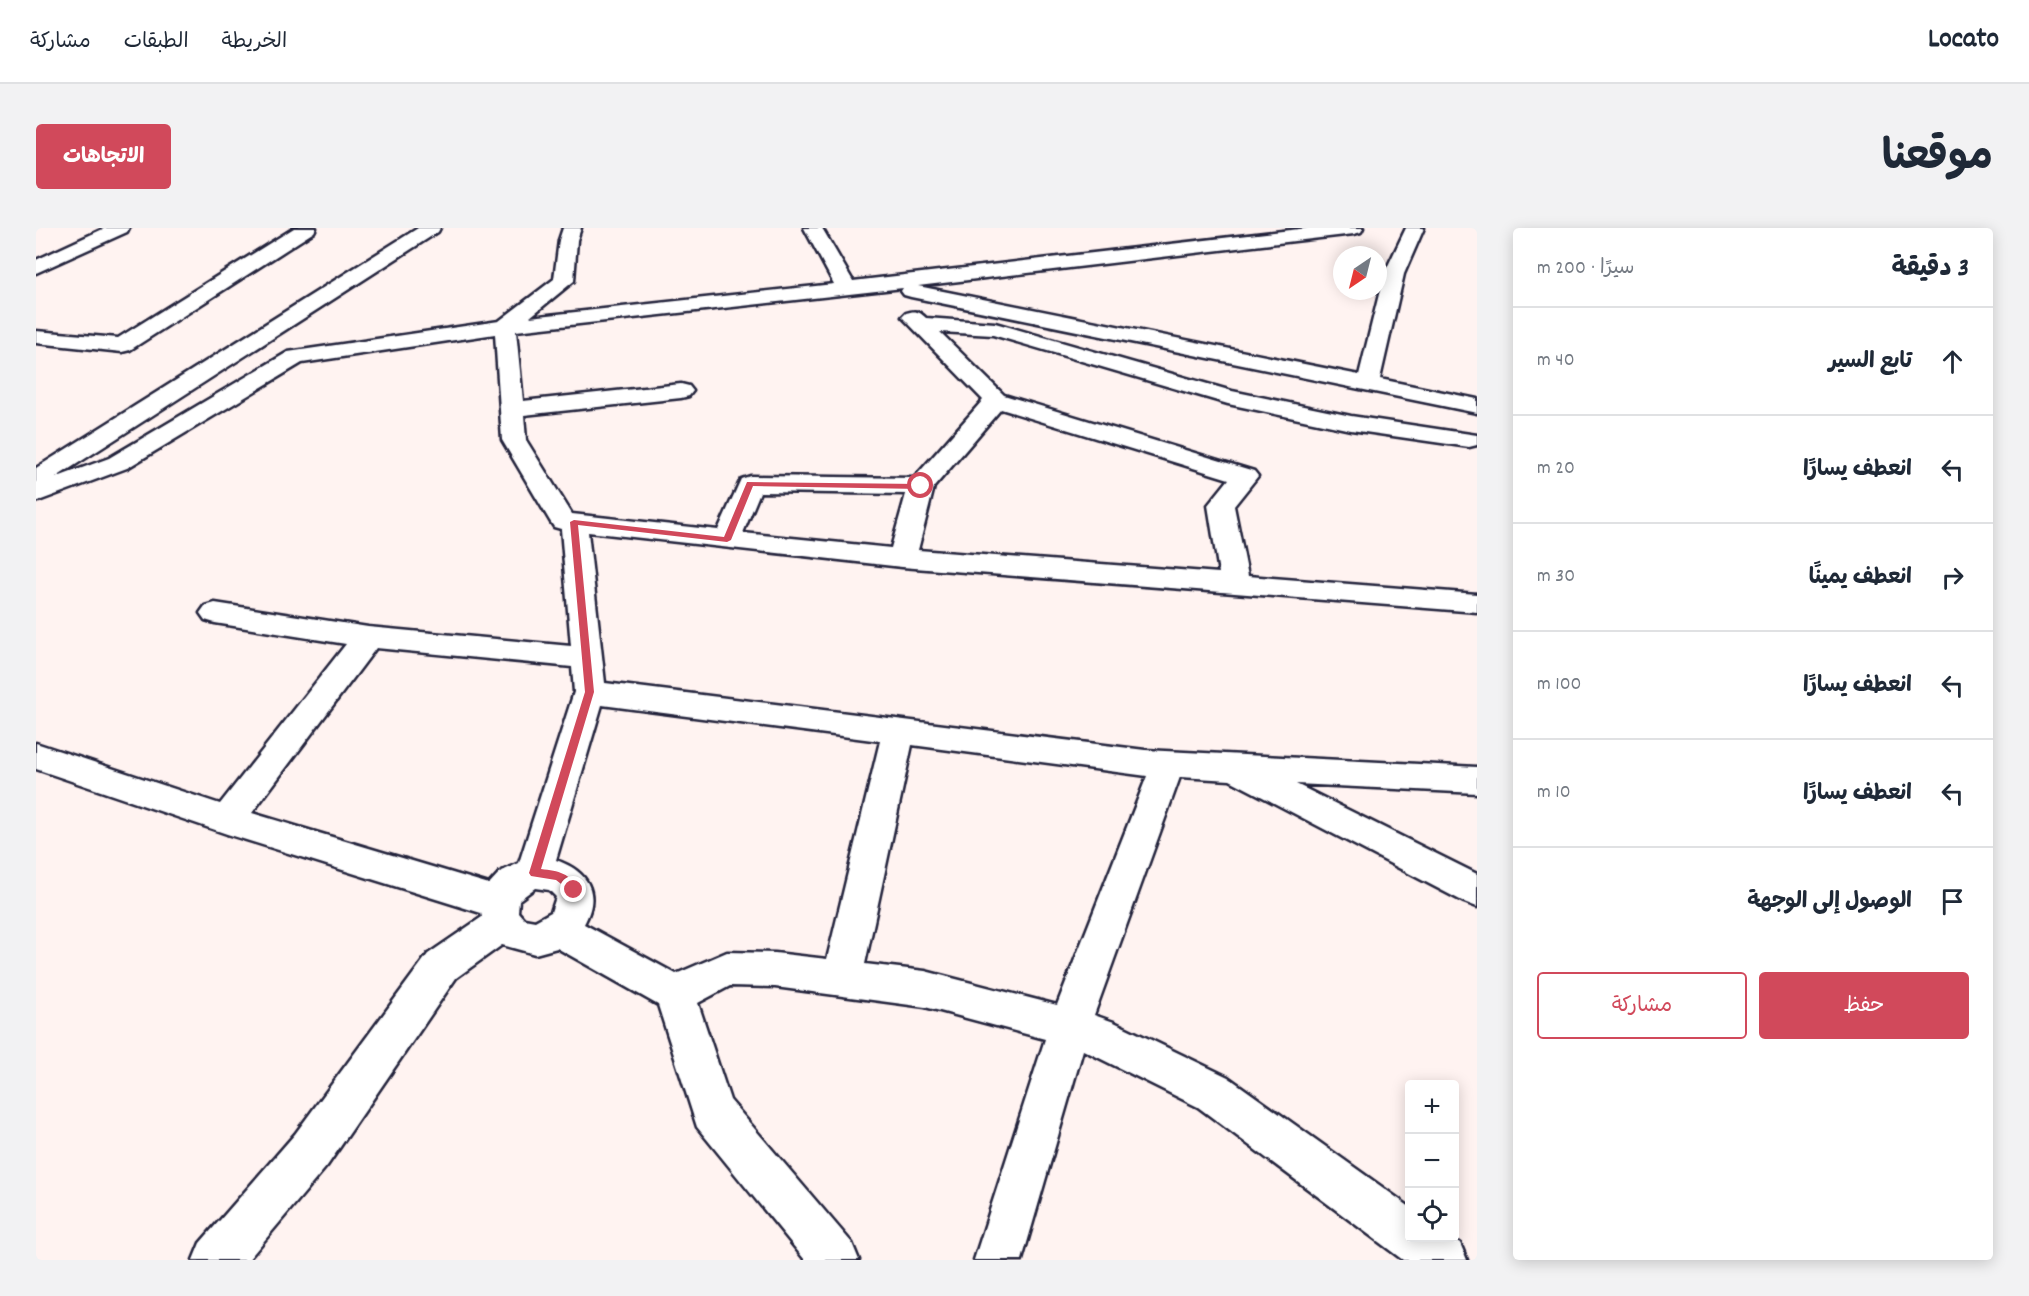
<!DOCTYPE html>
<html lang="ar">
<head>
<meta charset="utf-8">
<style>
	:root { --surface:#fff; --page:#f2f2f3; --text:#1f2937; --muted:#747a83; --line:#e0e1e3; --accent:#d1495b }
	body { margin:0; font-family:Dekko,"Playpen Sans Arabic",sans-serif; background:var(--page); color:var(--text); direction:rtl }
	.controls { position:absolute; right:18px; bottom:18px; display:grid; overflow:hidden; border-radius:6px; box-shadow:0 3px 15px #0003 }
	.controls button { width:54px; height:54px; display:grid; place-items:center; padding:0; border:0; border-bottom:2px solid var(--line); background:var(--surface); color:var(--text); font:30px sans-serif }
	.compass { position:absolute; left:1297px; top:18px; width:54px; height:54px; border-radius:50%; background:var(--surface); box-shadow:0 3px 15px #0003; rotate:215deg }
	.stop { position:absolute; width:18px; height:18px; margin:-14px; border:4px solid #d1495b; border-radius:50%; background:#fff }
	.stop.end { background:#d1495b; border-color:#fff; box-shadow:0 2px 6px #0008 }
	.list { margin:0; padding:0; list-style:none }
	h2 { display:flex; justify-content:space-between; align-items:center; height:78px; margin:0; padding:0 24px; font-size:26px }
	h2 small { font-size:20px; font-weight:400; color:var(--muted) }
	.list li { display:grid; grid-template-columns:39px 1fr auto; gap:18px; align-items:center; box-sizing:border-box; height:108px; padding:0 24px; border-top:2px solid var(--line) }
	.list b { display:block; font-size:22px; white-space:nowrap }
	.list em { font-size:20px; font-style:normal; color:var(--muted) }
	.actions { display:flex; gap:12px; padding:18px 24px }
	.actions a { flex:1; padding:14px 0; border:2px solid var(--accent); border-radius:6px; text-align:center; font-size:21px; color:var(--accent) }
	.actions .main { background:var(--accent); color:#fff }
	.icon { flex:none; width:33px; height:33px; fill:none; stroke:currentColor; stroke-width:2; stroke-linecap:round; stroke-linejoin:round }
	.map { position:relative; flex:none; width:1441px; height:1032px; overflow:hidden; direction:ltr; border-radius:6px }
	header { display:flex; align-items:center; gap:36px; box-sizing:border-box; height:84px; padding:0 30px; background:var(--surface); border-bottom:2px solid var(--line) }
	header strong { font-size:28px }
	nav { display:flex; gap:33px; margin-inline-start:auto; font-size:21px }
	.intro { display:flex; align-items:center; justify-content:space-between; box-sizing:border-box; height:144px; padding:0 36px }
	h1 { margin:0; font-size:42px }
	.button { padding:15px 27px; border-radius:6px; background:var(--accent); color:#fff; font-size:21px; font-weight:700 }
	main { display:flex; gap:36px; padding:0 36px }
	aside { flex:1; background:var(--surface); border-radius:6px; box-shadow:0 3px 15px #0003 }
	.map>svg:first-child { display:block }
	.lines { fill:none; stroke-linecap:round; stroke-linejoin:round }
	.minor-casing { stroke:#22223b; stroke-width:5 }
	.minor { fill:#fff; fill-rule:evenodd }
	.route { fill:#d1495b }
</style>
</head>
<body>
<header>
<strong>Locato</strong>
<nav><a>الخريطة</a><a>الطبقات</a><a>مشاركة</a></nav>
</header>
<div class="intro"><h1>موقعنا</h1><a class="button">الاتجاهات</a></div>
<main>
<aside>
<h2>3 دقيقة<small>سيرًا · 200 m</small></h2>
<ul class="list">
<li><svg class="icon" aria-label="ahead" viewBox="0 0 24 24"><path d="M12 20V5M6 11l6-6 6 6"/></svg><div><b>تابع السير</b></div><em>40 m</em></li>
<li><svg class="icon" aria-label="left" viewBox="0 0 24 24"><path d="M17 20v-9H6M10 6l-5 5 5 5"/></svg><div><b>انعطف يسارًا</b></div><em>20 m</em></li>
<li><svg class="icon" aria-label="right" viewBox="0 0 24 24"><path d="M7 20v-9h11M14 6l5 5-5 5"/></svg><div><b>انعطف يمينًا</b></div><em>30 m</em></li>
<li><svg class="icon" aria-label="left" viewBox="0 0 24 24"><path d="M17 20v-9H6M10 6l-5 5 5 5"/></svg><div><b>انعطف يسارًا</b></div><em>100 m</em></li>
<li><svg class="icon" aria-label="left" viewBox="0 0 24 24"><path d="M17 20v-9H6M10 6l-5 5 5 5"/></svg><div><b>انعطف يسارًا</b></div><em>10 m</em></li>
<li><svg class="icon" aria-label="arrive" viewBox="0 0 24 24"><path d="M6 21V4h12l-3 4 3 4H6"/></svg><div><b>الوصول إلى الوجهة</b></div></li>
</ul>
<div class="actions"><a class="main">حفظ</a><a>مشاركة</a></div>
</aside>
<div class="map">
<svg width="1441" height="1032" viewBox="0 0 1441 1032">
	<rect width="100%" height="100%" fill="#fff3f1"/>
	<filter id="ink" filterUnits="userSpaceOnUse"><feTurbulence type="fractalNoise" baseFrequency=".0167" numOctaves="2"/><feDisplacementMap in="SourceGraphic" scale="12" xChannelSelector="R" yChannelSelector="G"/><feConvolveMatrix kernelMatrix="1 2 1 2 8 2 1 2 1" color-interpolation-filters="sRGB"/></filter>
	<g filter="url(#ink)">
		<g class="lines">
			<g class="minor-casing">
				<g id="minor">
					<path d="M69,0H93L91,4L0,45V32Z"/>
					<path d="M258,0H280L278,4L94,122L86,124L0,115V103L82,110Z"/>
					<path d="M382,0H404L402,4L19,250L73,230L252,124L463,93L518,51L523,12L527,0H545L541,12L538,53L494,89L798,56L768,0H786L817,53L1272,0H1327L1325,4L1318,6L882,58L1323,147L1348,46L1370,0H1388L1368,46L1344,151L1441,171V185L875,69L868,67L865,63L867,60L480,103L487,173L645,156L653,158L657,163L653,168L645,170L488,187L490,212L536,286L682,302L705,251L714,248L878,250L947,172L870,93L866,89L870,85C879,82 883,83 890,90L959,95L1196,163L1315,188L1441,207V217L1433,219L1315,202L1192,176L957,107L904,104L968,167L1218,243L1222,248L1198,278L1212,348L1441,366V384L866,339L552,304L569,455L1109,522L1441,539V565L1260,556L1441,646V679L1428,674L1194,552L1144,549L1058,787L1078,794L1192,849L1374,979V1010H1416L1424,1015L1431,1032H1367L1162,879L1047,822L986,1032H938L1009,811L889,779L739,759L694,758L662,775L694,872L816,1015L823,1032H769L661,899L622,777L521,720L499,726L466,717L420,750L291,938L212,1032H157L164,1015L259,906L392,726L446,689L445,685L191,606L0,541V515L184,576L310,416L179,395L169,392L164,385L169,378L179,375L332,399L535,418L525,301L518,299L514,293L466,212L459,106L266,135L91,240L0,274V240ZM965,181L1193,251L1172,277L1183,345L882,322L898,259ZM724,264L870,266L855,320L707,305ZM340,420L536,439L538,464L483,635L464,644L453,656L216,585ZM566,477L844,513L791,731L739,725L691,724L640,746L548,696C565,665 552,643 520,632ZM876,517L1111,548L1021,777L889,743L829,736ZM499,660L513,662L520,669L515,684L499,693L488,691L482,684L483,672Z"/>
				</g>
			</g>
			<use href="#minor" class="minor"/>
		</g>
	</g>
	<path class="route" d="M711,254L885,256L889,258L885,261L717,258L695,312L691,314L542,297L558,464L505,641C523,643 534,645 543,662L538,666L520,652L495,648L493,645L549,464L534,294L538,292L688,309Z"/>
</svg>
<div class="controls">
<button>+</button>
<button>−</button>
<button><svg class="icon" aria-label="locate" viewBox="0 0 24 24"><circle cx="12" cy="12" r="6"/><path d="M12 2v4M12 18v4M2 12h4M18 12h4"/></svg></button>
</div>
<svg class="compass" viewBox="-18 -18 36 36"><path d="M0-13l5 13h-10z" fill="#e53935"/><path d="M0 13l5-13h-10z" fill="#747a83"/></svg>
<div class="stop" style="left:885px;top:258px"></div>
<div class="stop end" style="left:538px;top:662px"></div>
</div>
</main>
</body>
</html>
